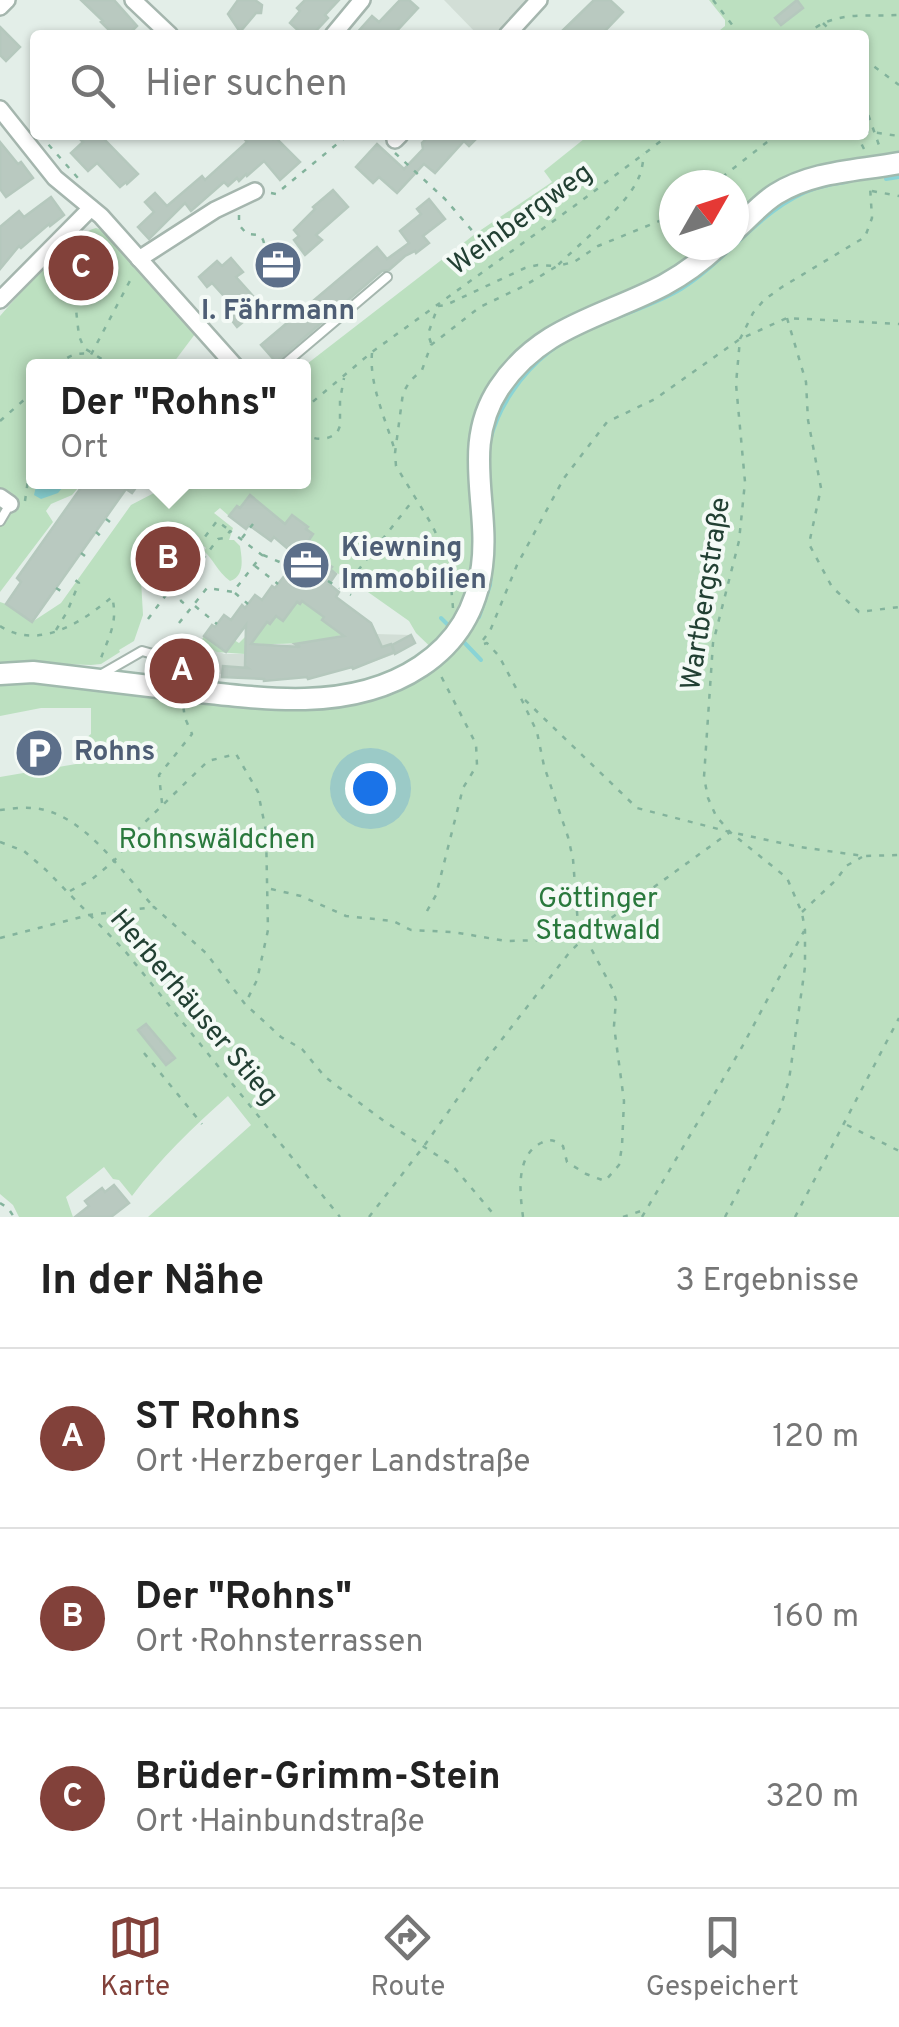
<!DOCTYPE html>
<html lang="de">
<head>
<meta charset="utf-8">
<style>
	:root { --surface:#fff; --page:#f2f2f2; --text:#222; --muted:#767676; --line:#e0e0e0; --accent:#82413a }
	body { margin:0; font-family:Overpass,sans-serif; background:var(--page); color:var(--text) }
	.compass { position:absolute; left:659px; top:170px; width:90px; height:90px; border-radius:50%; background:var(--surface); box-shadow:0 2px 8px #0004; rotate:51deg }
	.you { position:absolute; left:370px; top:788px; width:35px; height:35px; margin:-25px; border:8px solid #fff; border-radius:50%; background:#1a73e8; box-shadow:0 0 0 15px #1a73e833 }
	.badge { display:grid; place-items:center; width:65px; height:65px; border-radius:50%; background:var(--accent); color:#fff; font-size:32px; font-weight:700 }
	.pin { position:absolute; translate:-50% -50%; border:5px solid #fff; box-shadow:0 2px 10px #0006 }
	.popup { position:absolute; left:26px; top:359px; width:285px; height:130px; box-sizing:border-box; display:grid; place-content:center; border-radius:10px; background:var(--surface); filter:drop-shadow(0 2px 8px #0005); font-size:32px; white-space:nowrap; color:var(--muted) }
	.popup b { font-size:38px; color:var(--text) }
	.popup::after { content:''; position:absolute; left:50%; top:100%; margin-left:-20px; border:20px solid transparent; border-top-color:var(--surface) }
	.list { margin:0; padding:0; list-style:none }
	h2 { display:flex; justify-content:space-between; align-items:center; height:130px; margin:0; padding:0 40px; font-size:42px }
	h2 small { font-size:32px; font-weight:400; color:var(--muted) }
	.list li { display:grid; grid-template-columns:65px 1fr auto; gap:30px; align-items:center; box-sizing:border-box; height:180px; padding:0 40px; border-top:2px solid var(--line) }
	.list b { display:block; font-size:38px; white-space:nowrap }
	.list p { margin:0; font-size:32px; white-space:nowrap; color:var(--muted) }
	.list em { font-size:32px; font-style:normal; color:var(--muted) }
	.icon { flex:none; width:55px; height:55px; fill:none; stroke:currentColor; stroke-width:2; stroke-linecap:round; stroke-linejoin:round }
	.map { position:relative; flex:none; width:899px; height:1217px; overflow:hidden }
	.search { position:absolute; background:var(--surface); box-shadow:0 2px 8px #0004; left:30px; right:30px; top:30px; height:110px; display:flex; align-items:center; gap:25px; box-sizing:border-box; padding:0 35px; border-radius:10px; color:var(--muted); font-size:38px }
	.sheet { height:670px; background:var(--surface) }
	nav { display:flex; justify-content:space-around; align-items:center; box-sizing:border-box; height:140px; border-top:2px solid var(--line); background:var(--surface); font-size:28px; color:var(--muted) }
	nav a { display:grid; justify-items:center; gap:5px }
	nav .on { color:var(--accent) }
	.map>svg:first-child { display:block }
	.built { fill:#d2ded6 }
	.green { fill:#bce0c0; fill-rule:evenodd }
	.water { fill:#8ad4d5 }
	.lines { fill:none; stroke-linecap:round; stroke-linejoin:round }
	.stream { stroke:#8ad4d5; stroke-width:4 }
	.building { fill:#b9c9c0; stroke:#b5c8bd; stroke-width:2.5; fill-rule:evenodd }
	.lane-casing { stroke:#a5b6ae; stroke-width:12 }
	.street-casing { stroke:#a5b6ae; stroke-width:20 }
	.secondary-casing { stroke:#a1baae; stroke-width:25 }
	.path { stroke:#83b39c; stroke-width:2.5; stroke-dasharray:5 8; stroke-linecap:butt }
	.lane { stroke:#fff; stroke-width:8 }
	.street { stroke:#fff; stroke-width:15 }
	.secondary { stroke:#fff; stroke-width:20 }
	.labels { text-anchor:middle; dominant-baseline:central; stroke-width:8; stroke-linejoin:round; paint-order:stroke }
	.street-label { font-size:28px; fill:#224033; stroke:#f4faf6 }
	.service-label { font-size:28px; font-weight:bold; fill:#4e5e75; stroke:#f4faf6; text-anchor:start }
	.park-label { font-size:28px; fill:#2a793d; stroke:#f4faf6 }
</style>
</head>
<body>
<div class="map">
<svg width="899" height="1217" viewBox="0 0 899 1217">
	<rect width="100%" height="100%" fill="#e3eee8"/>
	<g class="built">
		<path d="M444,0H526L494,35H478Z"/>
		<path d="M346,605L371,623L376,634L411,635L415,643L395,654L353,669L352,667L308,679L307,677L264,681L263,679L222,677V674L191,671L192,660L200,643L224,654H245V643L278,645L313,642Z"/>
	</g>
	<g class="green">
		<path d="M709,0H899V1217H148L251,1125L228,1096C193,1127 160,1159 132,1196L119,1180L113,1179L104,1167L66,1197L73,1217H19L13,1205L0,1194V777L76,764L82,741L91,734V708H41L0,716V681H32L295,708L443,659L416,633L409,621L358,585L330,569L331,567L317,556L322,549L309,540L313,534L306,529L308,527L292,515L285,525L250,495L242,505L245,508L229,516L220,508L214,513L233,528L229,540H234L240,546C242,559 245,576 230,581C217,571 213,559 204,551L206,548L179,527L165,529L140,562L143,615L134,641L119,650L120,652L101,664L91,665L0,662V602L6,604L32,622L61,603L131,505L175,482H303V367L475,234L552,182L544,171L589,135H864V35H714L725,26V20ZM674,185H734V245H674Z"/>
		<path d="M96,228L102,230L195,334L171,366H33V482H83L72,495L51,504L46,511L53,522L0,592V527L13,501L0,492V316C19,295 71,233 96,228Z"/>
		<path d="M312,588L314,609L324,617L322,620L361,628C324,643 286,646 246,643L245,654L217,652L200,643L204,636L217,645L234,640L239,643L246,636L253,641L264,626L262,623L276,616L283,621L295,606L292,603Z"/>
	</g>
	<path class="water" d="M37,482H67L58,493L41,499L34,495Z"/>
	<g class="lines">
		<g class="stream">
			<path d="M886,179L899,177"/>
			<path d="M490,441C498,407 522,373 549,352C587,322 639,314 681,289C728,260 763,205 816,188C826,185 836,183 846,182"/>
			<path d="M479,617L490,585L493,550"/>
			<path d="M441,618L449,626"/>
			<path d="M460,638L481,660"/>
		</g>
	</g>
	<g class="building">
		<path d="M81,0H114L137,26L128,35H114L101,22L103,21Z"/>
		<path d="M238,0H255L262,5L261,13H256L240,32L228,14Z"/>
		<path d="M305,0H339L325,15L328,18L312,35H303L290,23L300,11L297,8Z"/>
		<path d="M400,0H409L418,8L393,35H355L372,16L379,22Z"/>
		<path d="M594,0H610L623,12L601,35H558Z"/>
		<path d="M797,0L803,8L781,25L775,18Z"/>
		<path d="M0,27L20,47L6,61L0,55Z"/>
		<path d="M76,135H100L138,174L127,184L126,182L120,187L97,163L88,171L71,153L83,142Z"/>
		<path d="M241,135H270L273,139L275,137L300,162L280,180L264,161L247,176L246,174L239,181L237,178L228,186L224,182L191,211L185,203L149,239L138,227L154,212L145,202L155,193L167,206L202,176L205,180L247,142Z"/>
		<path d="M430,135H480L469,146L464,141L435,173L424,164L397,193L379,177L373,183L356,167L377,144L404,169L423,149L422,143Z"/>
		<path d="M0,142L18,164L21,162L33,178L6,197L0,189Z"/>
		<path d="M333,190L348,207L316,235L322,240L305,255L294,240L299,236L294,230L315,209L313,207Z"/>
		<path d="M51,197L64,215L50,226L49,224L21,248L19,246L0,269V227L19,211L24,217Z"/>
		<path d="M429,199L445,219L423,236L429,243L416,253L415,251L405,256L389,270L382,271L276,362L261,345L377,247L387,259L409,243L400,231L421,214L417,209Z"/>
		<path d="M231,258L243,272L236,277L262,306L237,327L226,313L232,305L212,283L207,287L199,277L217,261L222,266Z"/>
		<path d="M280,258L292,271L276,287L264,274Z"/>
		<path d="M85,482H140L132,493L126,489L32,622L6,604L21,582L17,578Z"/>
		<path d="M250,495L285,524L292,515L308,527L306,529L313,534L309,540L322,550L317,556L332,567L330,569L336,574L329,584L339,592L336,597L371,623L382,647L391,644L395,652L353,669L352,667L308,679L307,677L264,681V679L222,677L223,666L248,668L245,666L246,625L226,652L204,636L212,625L215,627L224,615L231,620L242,605L245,608L255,595L262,600L272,586L275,588L285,575L291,580L308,558L291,545L288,549L274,537L271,541L249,525L246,529L229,516L237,506L240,508ZM302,601L324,617L322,620L344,636L295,644L300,647L251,644L267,622L270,624L276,616L283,621L297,602L300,604Z"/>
		<path d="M169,533L193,551L167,585L144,567Z"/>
		<path d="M411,635L415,643L395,654L392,645Z"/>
		<path d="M192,660L217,664L210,672L191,671Z"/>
		<path d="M146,1024L175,1058L166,1065L138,1030Z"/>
		<path d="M114,1185L129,1203L111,1217H75L89,1206L85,1201L102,1188L105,1192Z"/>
	</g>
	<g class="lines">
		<g class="lane-casing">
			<g id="lane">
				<path d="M282,366L387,277"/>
				<path d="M0,521L10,504"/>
				<path d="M102,674L142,651L160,656"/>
			</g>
		</g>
		<g class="street-casing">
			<g id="street">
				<path d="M133,0L170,35"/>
				<path d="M0,7L7,0"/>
				<path d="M333,35L362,0"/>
				<path d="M507,35L539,0"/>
				<path d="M0,109L55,178L101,216L235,366"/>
				<path d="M395,140L400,135"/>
				<path d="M139,259L215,210L255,191"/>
				<path d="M0,300L91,208"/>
				<path d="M0,497L10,504"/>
				<path d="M152,687L160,656"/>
			</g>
		</g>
		<g class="secondary-casing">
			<g id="secondary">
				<path d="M734,231C748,219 760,204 776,194C813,171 857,171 899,163"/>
				<path d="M0,674L33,672C86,678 138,685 191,691C229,695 267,700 305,699C389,697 471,658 482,566C490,505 461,445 499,388C540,326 603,317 664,285C684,274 702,261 719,245"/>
			</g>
		</g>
		<g class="path">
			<path d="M713,0L740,35"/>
			<path d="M823,23L835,35"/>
			<path d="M805,35C836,10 861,17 899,15"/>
			<path d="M864,59L899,85"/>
			<path d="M864,103L880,148"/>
			<path d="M864,131L899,136"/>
			<path d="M40,135L78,178"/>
			<path d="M853,135L861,143L866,153"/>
			<path d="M395,153L445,199L475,234"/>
			<path d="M712,185L776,135"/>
			<path d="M872,191L899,196"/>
			<path d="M271,193L276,194L348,135"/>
			<path d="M239,215V225L247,234L260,235C270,247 259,256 260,269L262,272"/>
			<path d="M81,236L84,263L75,301L79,336L84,348L113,366"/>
			<path d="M787,318L806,382L808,420L821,488L809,544L832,587L859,612L899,607"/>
			<path d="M431,343L428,334L438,306L446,305L525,268L538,265L557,266C580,243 627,206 639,177C642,171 643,161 644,154"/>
			<path d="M372,353C369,385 386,420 395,451"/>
			<path d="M57,366C68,356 75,352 91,354"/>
			<path d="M85,366L133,275"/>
			<path d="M303,410L372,352L577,204L669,135"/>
			<path d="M0,421L33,392"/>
			<path d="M303,432C313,441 327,441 337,433L340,426V400L344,378"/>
			<path d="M138,482L144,486"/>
			<path d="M25,501L28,480L33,470"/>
			<path d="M106,519L114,525"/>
			<path d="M96,532L104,539"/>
			<path d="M242,538L253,524"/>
			<path d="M81,553L89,559"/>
			<path d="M263,555L282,563L296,543"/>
			<path d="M284,564L297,573"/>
			<path d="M255,566L278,584"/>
			<path d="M328,581L351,595"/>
			<path d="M56,588L64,593"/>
			<path d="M342,591L414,499"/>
			<path d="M235,593L248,604"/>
			<path d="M195,606L217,624"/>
			<path d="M453,608L449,562L432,525L396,466L395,453L403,393L410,381L422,370L431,345L480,307L524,286L557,266L574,262L598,246L674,215"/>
			<path d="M148,619L201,548L198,546L217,521L229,530"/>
			<path d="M179,623L207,588L233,592L262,555L230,531L225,538L218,539L180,590L181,601L190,608"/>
			<path d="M0,626C39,651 82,622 112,597C119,624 107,639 99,664"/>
			<path d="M56,630L67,612L79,583L74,579"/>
			<path d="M483,640L490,631L517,565L564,478L607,422L655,399L740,339L787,318L899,324"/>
			<path d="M484,644L487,643L499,656L517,690"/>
			<path d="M525,700L637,808L730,832L800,847L863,856L899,855"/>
			<path d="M162,803L159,775L192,734L185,718L183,705"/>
			<path d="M0,810C10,809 22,807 32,808C83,811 122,873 154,907"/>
			<path d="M0,842L24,851L46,870L125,951L340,1217"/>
			<path d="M271,889L301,896L346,916L393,921L411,930L453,932L506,941L580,939"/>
			<path d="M70,891L91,880L114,861L140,827L208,761L236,754L258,792L266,831L268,930L257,980L245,1004"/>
			<path d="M427,911L436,895L463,788L477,765L476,744L440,674"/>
			<path d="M802,912L837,879L846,866L862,857"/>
			<path d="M0,938L89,915L154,907L206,953L245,1004L281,1037L302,1049L325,1077L384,1121L452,1165L496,1217"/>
			<path d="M144,1053L202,1124"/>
			<path d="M847,1125L899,1151"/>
			<path d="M0,1203L8,1208L14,1217"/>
			<path d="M369,1217L424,1146L475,1074L569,953L585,937L578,925L573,859L568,837L544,766L537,732L518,692"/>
			<path d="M523,1217C520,1193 515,1156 541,1143C549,1138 555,1140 563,1146L567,1162L586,1174L605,1181L619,1165L622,1146L624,1101L614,1026L616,1000L613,990L585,937L730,832"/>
			<path d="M623,1217L644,1210"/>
			<path d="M642,1217L742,1047L804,931"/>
			<path d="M725,1217L780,1109L789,1080L805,967V930L802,913L787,878L730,832L716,816L708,798L704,777L713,643L739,541L745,482L736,384L740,339L753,313L764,300L782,287L865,237L872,218L870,186"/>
			<path d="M795,1217L899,1018"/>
		</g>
		<use href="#lane" class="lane"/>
		<use href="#street" class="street"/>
		<use href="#secondary" class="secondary"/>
	</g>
	<defs>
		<g id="office-disc" transform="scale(2.5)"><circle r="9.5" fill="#5c6f8a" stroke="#f4faf6"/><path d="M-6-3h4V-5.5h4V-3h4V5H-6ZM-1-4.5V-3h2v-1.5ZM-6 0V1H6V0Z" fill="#fff"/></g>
		<g id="parking-disc" transform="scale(2.5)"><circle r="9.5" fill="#5c6f8a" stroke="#f4faf6"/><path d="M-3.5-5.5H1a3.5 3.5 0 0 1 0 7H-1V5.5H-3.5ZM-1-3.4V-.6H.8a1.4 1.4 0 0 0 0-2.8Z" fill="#fff"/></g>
	</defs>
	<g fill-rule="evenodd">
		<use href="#office-disc" x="278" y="265"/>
		<use href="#office-disc" x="306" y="565"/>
		<use href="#parking-disc" x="39" y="753"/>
	</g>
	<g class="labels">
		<g class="street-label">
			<text transform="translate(521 220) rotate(-36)">Weinbergweg</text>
			<text transform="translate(707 594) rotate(-81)">Wartbergstraße</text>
			<text transform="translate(193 1008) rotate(50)">Herberhäuser Stieg</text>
		</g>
		<g class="service-label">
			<text x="278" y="312" text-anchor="middle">I. Fährmann</text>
			<text x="341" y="549">Kiewning<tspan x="341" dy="32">Immobilien</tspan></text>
			<text x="74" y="753">Rohns</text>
		</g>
		<g class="park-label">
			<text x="217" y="841">Rohnswäldchen</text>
			<text x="598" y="900">Göttinger<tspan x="598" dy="32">Stadtwald</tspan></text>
		</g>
	</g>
</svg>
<svg class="compass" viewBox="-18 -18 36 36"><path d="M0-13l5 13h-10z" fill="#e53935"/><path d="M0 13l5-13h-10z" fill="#767676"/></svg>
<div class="you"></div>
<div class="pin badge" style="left:182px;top:671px">A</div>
<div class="pin badge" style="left:168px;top:559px">B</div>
<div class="popup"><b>Der &quot;Rohns&quot;</b>Ort</div>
<div class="pin badge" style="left:81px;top:268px">C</div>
<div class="search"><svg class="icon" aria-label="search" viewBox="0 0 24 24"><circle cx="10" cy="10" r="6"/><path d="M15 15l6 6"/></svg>Hier suchen</div>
</div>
<section class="sheet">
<h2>In der Nähe<small>3 Ergebnisse</small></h2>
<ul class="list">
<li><span class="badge">A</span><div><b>ST Rohns</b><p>Ort · Herzberger Landstraße</p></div><em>120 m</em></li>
<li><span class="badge">B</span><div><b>Der &quot;Rohns&quot;</b><p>Ort · Rohnsterrassen</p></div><em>160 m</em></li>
<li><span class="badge">C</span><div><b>Brüder-Grimm-Stein</b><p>Ort · Hainbundstraße</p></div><em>320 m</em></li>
</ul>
</section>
<nav>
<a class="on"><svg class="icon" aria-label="map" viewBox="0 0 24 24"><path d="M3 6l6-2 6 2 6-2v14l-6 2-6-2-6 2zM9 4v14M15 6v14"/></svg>Karte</a>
<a><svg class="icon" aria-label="directions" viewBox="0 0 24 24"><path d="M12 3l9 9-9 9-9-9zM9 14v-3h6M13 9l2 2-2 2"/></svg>Route</a>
<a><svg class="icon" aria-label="saved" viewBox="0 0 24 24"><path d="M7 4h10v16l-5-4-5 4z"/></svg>Gespeichert</a>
</nav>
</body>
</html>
